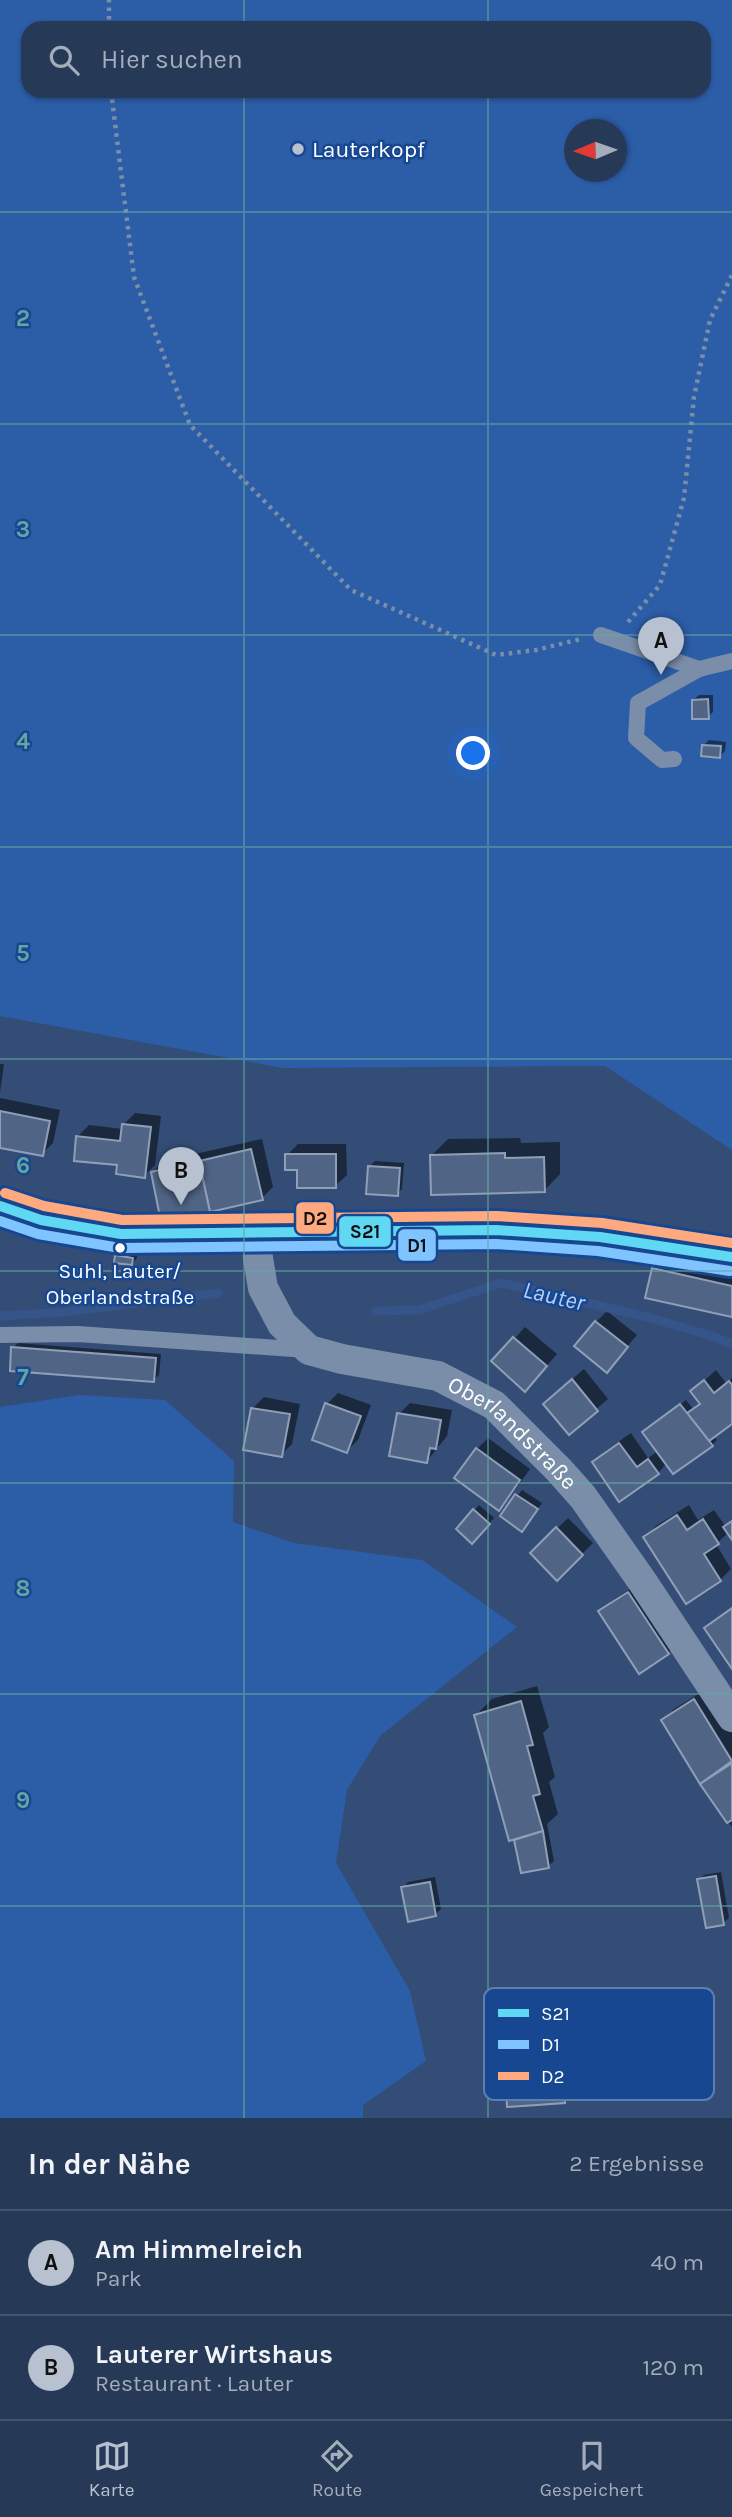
<!DOCTYPE html>
<html lang="de">
<head>
<meta charset="utf-8">
<style>
	:root { --surface:#263a58; --page:#2e415e; --text:#f1f3f6; --muted:#a4adba; --line:#42546e; --accent:#b8c1cf }
	body { margin:0; font-family:Karla,sans-serif; background:var(--page); color:var(--text) }
	.compass { position:absolute; left:564px; top:119px; width:63px; height:63px; border-radius:50%; background:var(--surface); box-shadow:0 2px 5px #0004; rotate:268deg }
	.you { position:absolute; left:474px; top:754px; width:24px; height:24px; margin:-18px; border:5px solid #fff; border-radius:50%; background:#1a73e8; box-shadow:0 0 0 10px #1a73e833 }
	.badge { display:grid; place-items:center; width:46px; height:46px; border-radius:50%; background:var(--accent); color:#111; font-size:23px; font-weight:700 }
	.pin { position:absolute; translate:-50% -58px; filter:drop-shadow(0 2px 4px #0008) }
	.pin::after { content:''; position:absolute; top:37px; width:24px; height:21px; background:inherit; clip-path:polygon(0 0,100% 0,50% 100%) }
	.list { margin:0; padding:0; list-style:none }
	h2 { display:flex; justify-content:space-between; align-items:center; height:91px; margin:0; padding:0 28px; font-size:30px }
	h2 small { font-size:23px; font-weight:400; color:var(--muted) }
	.list li { display:grid; grid-template-columns:46px 1fr auto; gap:21px; align-items:center; box-sizing:border-box; height:105px; padding:0 28px; border-top:2px solid var(--line) }
	.list b { display:block; font-size:26px; white-space:nowrap }
	.list p { margin:0; font-size:23px; white-space:nowrap; color:var(--muted) }
	.list em { font-size:23px; font-style:normal; color:var(--muted) }
	.icon { flex:none; width:38px; height:38px; fill:none; stroke:currentColor; stroke-width:2; stroke-linecap:round; stroke-linejoin:round }
	.map { position:relative; flex:none; width:732px; height:2118px; overflow:hidden }
	.search { position:absolute; background:var(--surface); box-shadow:0 2px 5px #0004; left:21px; right:21px; top:21px; height:77px; display:flex; align-items:center; gap:18px; box-sizing:border-box; padding:0 24px; border-radius:21px; color:var(--muted); font-size:26px }
	.sheet { height:301px; background:var(--surface) }
	nav { display:flex; justify-content:space-around; align-items:center; box-sizing:border-box; height:98px; border-top:2px solid var(--line); background:var(--surface); font-size:19px; color:var(--muted) }
	nav a { display:grid; justify-items:center; gap:4px }
	nav .on { color:var(--accent) }
	.map>svg:first-child { display:block }
	.green { fill:#2c5da7; fill-rule:evenodd }
	.shadow { fill:#0007 }
	.lines { fill:none; stroke-linecap:round; stroke-linejoin:round }
	.stream { stroke:#34548a; stroke-width:9 }
	.building { fill:#506585; stroke:#909fb7; stroke-width:2 }
	.path { stroke:#7b8ea9; stroke-width:4.5; stroke-dasharray:3.5 5; stroke-linecap:butt }
	.lane { stroke:#7b8ea9; stroke-width:16 }
	.street { stroke:#7b8ea9; stroke-width:30 }
	.secondary { stroke:#7789a5; stroke-width:38 }
	.bus-1-casing { stroke:#184791; stroke-width:16 }
	.bus-2-casing { stroke:#184791; stroke-width:16 }
	.bus-3-casing { stroke:#184791; stroke-width:16 }
	.bus-1 { stroke:#60d8f3; stroke-width:10 }
	.bus-2 { stroke:#80c4ff; stroke-width:10 }
	.bus-3 { stroke:#ffa980; stroke-width:10 }
	.grid { fill:none; stroke:#63a6a1; stroke-width:2; stroke-opacity:0.55 }
	.poi-dot { fill:#b8c1cf; stroke:#184791; stroke-width:2.5 }
	.bus-dot { fill:#fff; stroke:#184791; stroke-width:2.5 }
	.labels { text-anchor:middle; dominant-baseline:central; stroke-width:5; stroke-linejoin:round; paint-order:stroke }
	.bus-label { font-size:21px; fill:#fff; stroke:#184791 }
	.poi-label { font-size:23px; fill:#fff; stroke:#184791; text-anchor:start }
	.street-label { font-size:23px; fill:#fff; stroke:#184791 }
	.water-label { font-size:24px; font-style:italic; fill:#b3cef6; stroke:#184791 }
	.key { fill:#184791; stroke:#5d7eb2; stroke-width:2 }
	.key-label { font-size:19px; fill:#fff }
	.grid-label { font-size:23px; text-anchor:middle; font-weight:bold; fill:#63a6a1; stroke:#184791; stroke-width:5; stroke-linejoin:round; paint-order:stroke }
	.line-badge { stroke:#184791; stroke-width:2.5 }
	.pale-badge-label { font-size:19px; text-anchor:middle; font-weight:bold; fill:#111 }
</style>
</head>
<body>
<div class="map">
<svg width="732" height="2118" viewBox="0 0 732 2118">
	<rect width="100%" height="100%" fill="#334d76"/>
	<g class="green">
		<path d="M0,0H732V1150L605,1066L283,1068L0,1016ZM28,28H704V91H28ZM574,130H616V172H574Z"/>
		<path d="M80,1395L165,1400L234,1461L233,1522L294,1543L422,1560L517,1627L380,1736L347,1790L336,1863L410,1991L426,2061L363,2105V2118H0V1407Z"/>
	</g>
	<g class="shadow">
		<path d="M699,695H713V712L708,717L693,700Z"/>
		<path d="M709,740L726,742L725,751L720,756L704,745Z"/>
		<path d="M0,1064H4L0,1093Z"/>
		<path d="M0,1098L60,1110L53,1143L42,1154L0,1146Z"/>
		<path d="M135,1113L161,1116L155,1165L144,1176L119,1164L78,1136L89,1125L123,1129L124,1124Z"/>
		<path d="M520,1138L521,1143L560,1142V1174L544,1191L432,1155L448,1139Z"/>
		<path d="M262,1139L273,1187L262,1198L153,1172L164,1161Z"/>
		<path d="M298,1144H346L347,1175L335,1186L299,1169L287,1155Z"/>
		<path d="M375,1161L404,1163L402,1189L397,1194L370,1166Z"/>
		<path d="M121,1251L137,1253V1258L132,1264L116,1256Z"/>
		<path d="M670,1253L732,1267V1316L654,1269Z"/>
		<path d="M607,1311L637,1335L607,1370L596,1322Z"/>
		<path d="M525,1327L557,1354L536,1378L494,1361Z"/>
		<path d="M18,1343L161,1354L159,1375L153,1380L13,1348Z"/>
		<path d="M584,1369L608,1399L569,1432L556,1393Z"/>
		<path d="M716,1370L726,1383L732,1378V1422L713,1436L717,1440L712,1445L667,1463L658,1473L594,1462L605,1451L631,1433L648,1458L658,1451L650,1427L686,1400L693,1409L701,1402L693,1391Z"/>
		<path d="M338,1393L371,1405L358,1440L347,1451L327,1404Z"/>
		<path d="M264,1397L300,1404L292,1444L281,1455L253,1408Z"/>
		<path d="M410,1403L452,1410L447,1436L427,1461L399,1414Z"/>
		<path d="M488,1438L530,1469L509,1498L498,1509L477,1449Z"/>
		<path d="M522,1490L542,1503L527,1524L502,1515Z"/>
		<path d="M479,1505L494,1518L472,1541L458,1529Z"/>
		<path d="M689,1505L698,1520L714,1510L726,1527L732,1521V1537L729,1532L716,1544L731,1569L720,1580L687,1602L645,1537L656,1526Z"/>
		<path d="M568,1518L593,1543L557,1579L532,1553Z"/>
		<path d="M640,1582L679,1642L668,1653L601,1612L612,1601Z"/>
		<path d="M537,1686L549,1727L543,1733L555,1777L549,1782L558,1814L547,1824L554,1861L548,1866L523,1871L515,1837L476,1715L492,1699Z"/>
		<path d="M705,1690L732,1733V1827L701,1783L663,1720L674,1709Z"/>
		<path d="M721,1872L729,1918L723,1923L699,1880L704,1875Z"/>
		<path d="M435,1877L441,1909L436,1914L403,1888L408,1882Z"/>
		<path d="M573,2050L576,2090L564,2102L506,2064L518,2053Z"/>
	</g>
	<g class="lines">
		<g class="stream">
			<path d="M376,1311L419,1310L501,1283L647,1317L709,1335L732,1344"/>
			<path d="M0,1316L64,1312L218,1293"/>
		</g>
	</g>
	<g class="building">
		<path d="M708,699L709,719H692V700Z"/>
		<path d="M702,745L721,746L720,758L701,756Z"/>
		<path d="M0,1111L50,1121L43,1156L0,1148Z"/>
		<path d="M122,1124L151,1127L145,1178L116,1174L117,1165L74,1161L76,1136L120,1141Z"/>
		<path d="M251,1149L263,1200L210,1212L199,1161Z"/>
		<path d="M505,1153V1158L544,1157L545,1192L431,1195L430,1155Z"/>
		<path d="M285,1154H336V1188H297V1170H285Z"/>
		<path d="M199,1161L210,1212L161,1222L151,1172Z"/>
		<path d="M368,1166L400,1168L398,1196L366,1194Z"/>
		<path d="M115,1255L133,1258L132,1265L114,1263Z"/>
		<path d="M652,1268L732,1286V1317L645,1298Z"/>
		<path d="M595,1321L628,1347L607,1373L574,1346Z"/>
		<path d="M513,1337L547,1366L525,1392L491,1361Z"/>
		<path d="M11,1347L156,1358L154,1382L10,1371Z"/>
		<path d="M572,1379L598,1411L569,1435L543,1404Z"/>
		<path d="M704,1380L714,1393L729,1381L732,1385V1424L709,1441L687,1413L700,1404L690,1391Z"/>
		<path d="M325,1403L361,1416L347,1453L312,1440Z"/>
		<path d="M680,1404L713,1446L673,1474L642,1432Z"/>
		<path d="M251,1408L290,1414L282,1457L243,1450Z"/>
		<path d="M397,1413L441,1420L436,1449L430,1448L427,1463L389,1456Z"/>
		<path d="M619,1443L637,1467L648,1459L659,1474L619,1502L592,1462Z"/>
		<path d="M476,1448L520,1480L499,1511L454,1478Z"/>
		<path d="M515,1494L538,1509L522,1532L500,1516Z"/>
		<path d="M473,1509L490,1524L472,1544L456,1529Z"/>
		<path d="M677,1515L687,1530L703,1519L719,1544L704,1554L721,1581L686,1604L643,1537Z"/>
		<path d="M732,1521V1540L723,1527Z"/>
		<path d="M556,1527L583,1555L557,1581L530,1553Z"/>
		<path d="M628,1592L669,1654L639,1674L598,1611Z"/>
		<path d="M732,1608V1669L704,1628Z"/>
		<path d="M694,1699L732,1761L700,1784L661,1720Z"/>
		<path d="M521,1701L533,1745L527,1746L540,1794L533,1796L543,1831L509,1841L474,1715Z"/>
		<path d="M732,1763V1820L727,1823L700,1784Z"/>
		<path d="M543,1831L549,1868L521,1873L514,1840Z"/>
		<path d="M716,1876L724,1925L706,1928L697,1879Z"/>
		<path d="M430,1882L436,1916L408,1922L401,1887Z"/>
		<path d="M563,2060L565,2103L507,2107L505,2063Z"/>
	</g>
	<g class="lines">
		<g class="path">
			<path d="M109,28V0"/>
			<path d="M111,91L134,277L190,425L351,590L496,655L536,650L581,639"/>
			<path d="M628,622L660,585L684,498L694,397L710,320L732,275"/>
		</g>
		<g class="lane">
			<path d="M601,635L699,669L732,661"/>
			<path d="M674,759L662,760L636,738L638,703L699,669"/>
			<path d="M0,1335L78,1334L307,1350"/>
		</g>
		<path class="street" id="s1" d="M257,1233L258,1258L263,1288L282,1324L309,1350L342,1359L438,1376L494,1405L559,1470L583,1497L642,1581L732,1717"/>
		<path class="secondary" d="M0,1206L41,1220L121,1234L496,1230L600,1237L732,1257"/>
		<g class="bus-1-casing">
			<path id="bus-1" d="M0,1206L41,1220L121,1234L496,1230L600,1237L732,1257"/>
		</g>
		<g class="bus-2-casing">
			<path id="bus-2" d="M0,1221L38,1234L120,1248L496,1244L598,1251L730,1271"/>
		</g>
		<g class="bus-3-casing">
			<path id="bus-3" d="M5,1193L44,1206L122,1220L497,1216L602,1223L732,1243"/>
		</g>
		<use href="#bus-1" class="bus-1"/>
		<use href="#bus-2" class="bus-2"/>
		<use href="#bus-3" class="bus-3"/>
	</g>
	<path class="grid" d="M244,0V28M488,0V28M244,91V2118M488,91V2118M0,212H732M0,424H732M0,635H732M0,847H732M0,1059H732M0,1271H732M0,1483H732M0,1694H732M0,1906H732"/>
	<circle class="poi-dot" cx="298" cy="149" r="7"/>
	<circle class="bus-dot" cx="120" cy="1248" r="6"/>
	<g class="labels">
		<g class="bus-label">
			<text x="120" y="1271">Suhl, Lauter/<tspan x="120" dy="26">Oberlandstraße</tspan></text>
		</g>
		<g class="poi-label">
			<text x="312" y="149">Lauterkopf</text>
		</g>
		<g class="street-label">
			<text stroke="none"><textPath href="#s1" startOffset="360">Oberlandstraße</textPath></text>
		</g>
		<g class="water-label">
			<text transform="translate(554 1296) rotate(13)">Lauter</text>
		</g>
	</g>
	<rect x="484" y="1988" width="230" height="112" rx="10" class="key"/>
	<rect x="498" y="2009" width="31" height="8" fill="#60d8f3"/>
	<rect x="498" y="2040" width="31" height="9" fill="#80c4ff"/>
	<rect x="498" y="2072" width="31" height="8" fill="#ffa980"/>
	<g class="key-label">
		<text x="541" y="2020">S21</text>
		<text x="541" y="2051">D1</text>
		<text x="541" y="2083">D2</text>
	</g>
	<g class="grid-label">
		<text x="23" y="326">2</text>
		<text x="23" y="537">3</text>
		<text x="23" y="749">4</text>
		<text x="23" y="961">5</text>
		<text x="23" y="1173">6</text>
		<text x="23" y="1385">7</text>
		<text x="23" y="1596">8</text>
		<text x="23" y="1808">9</text>
	</g>
	<g class="line-badge">
		<rect x="295" y="1201" width="40" height="34" rx="7" fill="#ffa980"/>
		<rect x="338" y="1215" width="54" height="33" rx="7" fill="#60d8f3"/>
		<rect x="397" y="1228" width="40" height="34" rx="7" fill="#80c4ff"/>
	</g>
	<g class="pale-badge-label">
		<text x="315" y="1225">D2</text>
		<text x="365" y="1238">S21</text>
		<text x="417" y="1252">D1</text>
	</g>
</svg>
<svg class="compass" viewBox="-18 -18 36 36"><path d="M0-13l5 13h-10z" fill="#e53935"/><path d="M0 13l5-13h-10z" fill="#a4adba"/></svg>
<div class="you"></div>
<div class="pin badge" style="left:661px;top:675px">A</div>
<div class="pin badge" style="left:181px;top:1205px">B</div>
<div class="search"><svg class="icon" aria-label="search" viewBox="0 0 24 24"><circle cx="10" cy="10" r="6"/><path d="M15 15l6 6"/></svg>Hier suchen</div>
</div>
<section class="sheet">
<h2>In der Nähe<small>2 Ergebnisse</small></h2>
<ul class="list">
<li><span class="badge">A</span><div><b>Am Himmelreich</b><p>Park</p></div><em>40 m</em></li>
<li><span class="badge">B</span><div><b>Lauterer Wirtshaus</b><p>Restaurant · Lauter</p></div><em>120 m</em></li>
</ul>
</section>
<nav>
<a class="on"><svg class="icon" aria-label="map" viewBox="0 0 24 24"><path d="M3 6l6-2 6 2 6-2v14l-6 2-6-2-6 2zM9 4v14M15 6v14"/></svg>Karte</a>
<a><svg class="icon" aria-label="directions" viewBox="0 0 24 24"><path d="M12 3l9 9-9 9-9-9zM9 14v-3h6M13 9l2 2-2 2"/></svg>Route</a>
<a><svg class="icon" aria-label="saved" viewBox="0 0 24 24"><path d="M7 4h10v16l-5-4-5 4z"/></svg>Gespeichert</a>
</nav>
</body>
</html>
